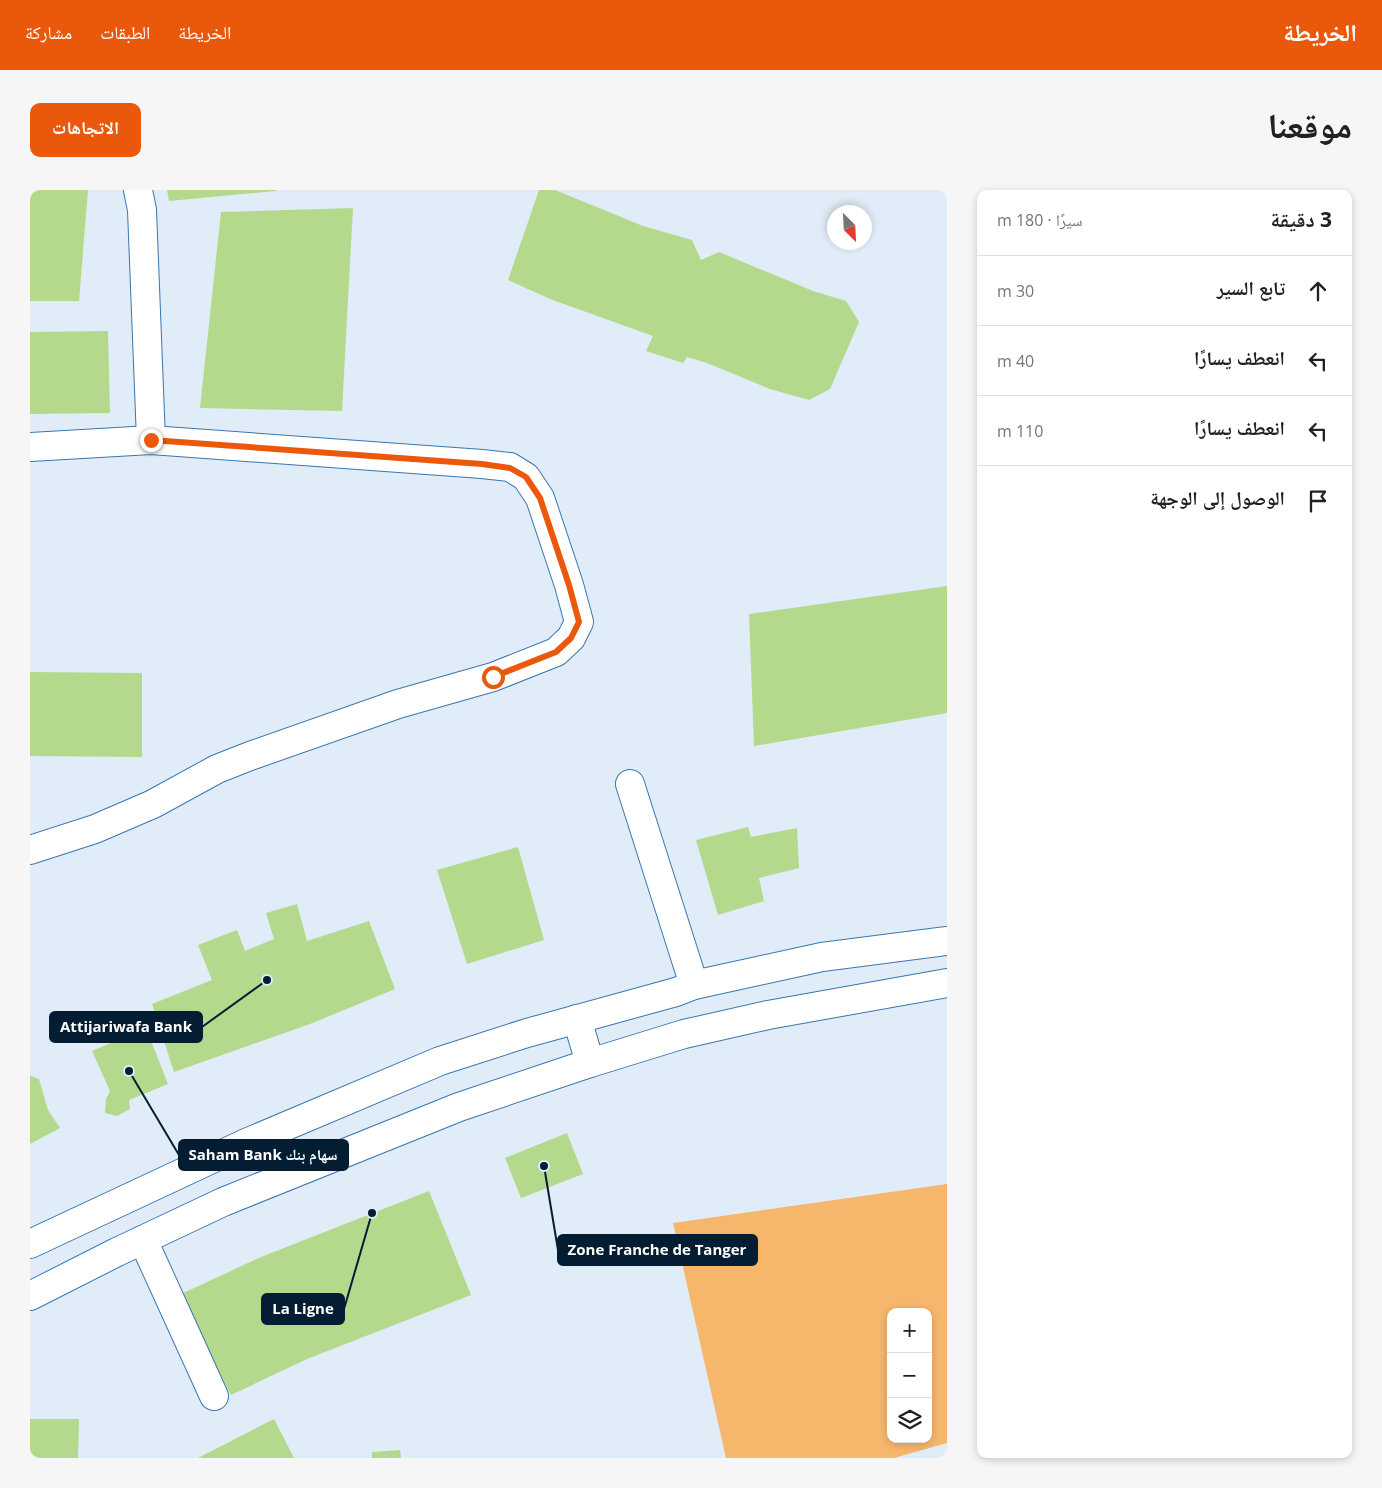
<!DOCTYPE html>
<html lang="ar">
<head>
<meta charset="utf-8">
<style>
	:root { --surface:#fff; --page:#f6f6f6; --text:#202124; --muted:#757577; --line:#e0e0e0; --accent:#ea580c }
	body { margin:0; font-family:"Open Sans","Noto Naskh Arabic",sans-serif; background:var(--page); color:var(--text); direction:rtl }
	.controls { position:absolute; right:15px; bottom:15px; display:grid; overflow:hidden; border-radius:10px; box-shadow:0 2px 8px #0003 }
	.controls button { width:45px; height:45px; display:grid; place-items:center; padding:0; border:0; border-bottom:1px solid var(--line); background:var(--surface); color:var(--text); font:25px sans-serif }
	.compass { position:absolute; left:797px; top:15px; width:45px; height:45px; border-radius:50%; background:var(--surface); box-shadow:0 2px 8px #0003; rotate:156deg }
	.stop { position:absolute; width:15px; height:15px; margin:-11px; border:4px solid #ea580c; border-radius:50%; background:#fff }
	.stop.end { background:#ea580c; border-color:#fff; box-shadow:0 1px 5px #0008 }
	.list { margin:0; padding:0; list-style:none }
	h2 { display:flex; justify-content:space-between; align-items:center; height:65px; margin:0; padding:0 20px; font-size:21px }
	h2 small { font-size:16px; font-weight:400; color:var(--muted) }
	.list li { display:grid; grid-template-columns:32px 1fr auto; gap:15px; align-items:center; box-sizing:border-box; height:70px; padding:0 20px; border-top:1px solid var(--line) }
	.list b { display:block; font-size:19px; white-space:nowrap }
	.list em { font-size:16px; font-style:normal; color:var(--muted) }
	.icon { flex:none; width:28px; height:28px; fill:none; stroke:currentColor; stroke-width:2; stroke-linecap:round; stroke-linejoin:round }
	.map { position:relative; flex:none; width:917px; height:1268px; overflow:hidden; direction:ltr; border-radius:10px }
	header { display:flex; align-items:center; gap:30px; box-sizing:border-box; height:70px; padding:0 25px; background:var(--accent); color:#fff }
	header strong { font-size:24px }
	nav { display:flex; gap:28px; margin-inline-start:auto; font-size:18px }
	.intro { display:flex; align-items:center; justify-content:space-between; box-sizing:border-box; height:120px; padding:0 30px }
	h1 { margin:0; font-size:35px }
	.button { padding:12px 22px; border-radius:10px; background:var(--accent); color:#fff; font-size:18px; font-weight:700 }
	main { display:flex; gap:30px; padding:0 30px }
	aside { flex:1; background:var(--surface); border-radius:10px; box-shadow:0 2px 8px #0003 }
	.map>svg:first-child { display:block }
	.green { fill:#f6b76d; fill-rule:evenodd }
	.building { fill:#b4d98c }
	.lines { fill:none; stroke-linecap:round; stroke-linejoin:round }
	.minor-casing { stroke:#3a76ae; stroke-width:30 }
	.minor { stroke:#fff; stroke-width:28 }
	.route { stroke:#ea580c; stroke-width:6 }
	.leader { fill:none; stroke:#041d33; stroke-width:2 }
	.callout-dot { fill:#041d33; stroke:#e0ecf8; stroke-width:2 }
	.callout { fill:#041d33; stroke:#041d33; stroke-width:2 }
	.callout-label { font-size:15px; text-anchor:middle; font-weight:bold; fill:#fff }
</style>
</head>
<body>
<header>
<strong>الخريطة</strong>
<nav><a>الخريطة</a><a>الطبقات</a><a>مشاركة</a></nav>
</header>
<div class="intro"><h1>موقعنا</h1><a class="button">الاتجاهات</a></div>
<main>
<aside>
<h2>3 دقيقة<small>سيرًا · 180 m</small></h2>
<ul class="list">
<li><svg class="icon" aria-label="ahead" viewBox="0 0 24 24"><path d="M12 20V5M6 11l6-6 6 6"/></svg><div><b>تابع السير</b></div><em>30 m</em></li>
<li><svg class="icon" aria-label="left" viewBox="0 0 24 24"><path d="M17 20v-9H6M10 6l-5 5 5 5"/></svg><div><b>انعطف يسارًا</b></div><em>40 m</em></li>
<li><svg class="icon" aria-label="left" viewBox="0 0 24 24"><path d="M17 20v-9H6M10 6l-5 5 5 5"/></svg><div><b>انعطف يسارًا</b></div><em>110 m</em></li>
<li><svg class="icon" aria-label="arrive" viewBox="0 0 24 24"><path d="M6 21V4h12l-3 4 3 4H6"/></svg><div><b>الوصول إلى الوجهة</b></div></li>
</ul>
</aside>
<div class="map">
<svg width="917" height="1268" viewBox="0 0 917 1268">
	<rect width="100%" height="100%" fill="#e0ecf8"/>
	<path class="green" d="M917,994V1253L864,1268H696L643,1033ZM861,1122H898V1249H861Z"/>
	<g class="building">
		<path d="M0,0H58L49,111H0Z"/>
		<path d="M137,0H246V1L139,11Z"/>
		<path d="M509,0H525L613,36L662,50L671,70L689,62L783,101L816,111L829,132L800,199L779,210L740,199L677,173L657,167L653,173L616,161L623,146L520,109L478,90Z"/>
		<path d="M323,18L312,221L170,218L191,22Z"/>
		<path d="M78,141L80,223L0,224V142Z"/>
		<path d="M917,396V523L724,556L719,424Z"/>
		<path d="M0,482L112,483V567L0,566Z"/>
		<path d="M718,637L721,647L767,638L769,678L729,688L734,711L688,725L666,650Z"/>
		<path d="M488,657L514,750L437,774L407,680Z"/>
		<path d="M267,714L277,751L339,731L365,799L280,834L144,882L122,814L182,790L168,755L207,740L215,761L244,749L236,723Z"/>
		<path d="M116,838L138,894L99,910L100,919L87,926L75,923L76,909L80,901L62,861Z"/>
		<path d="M0,886L9,889L18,920L30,938L0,954Z"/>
		<path d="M537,943L553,984L491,1008L475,968Z"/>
		<path d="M399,1001L441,1105L277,1169L201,1205L149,1105L231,1067Z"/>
		<path d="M0,1229H49L48,1268H0Z"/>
		<path d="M244,1229L264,1268H168Z"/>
		<path d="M370,1260L371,1268H342V1262Z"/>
	</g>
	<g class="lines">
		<g class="minor-casing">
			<g id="minor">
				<path d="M108,0L112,20L121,250"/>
				<path d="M0,257L121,250L452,274L480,277L496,287L510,308L539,395L549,432L541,448L526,462L463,487L368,514L220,566L187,579L123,614L65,639L0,660"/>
				<path d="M600,594L664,795"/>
				<path d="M547,829L560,873"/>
				<path d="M113,1050L184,1206"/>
				<path d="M0,1054L216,953L410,871L497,843L646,802L664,795L792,767L917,751"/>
				<path d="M0,1106L87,1062L193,1012L429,917L560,873L654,844L738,825L917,793"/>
			</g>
		</g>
		<use href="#minor" class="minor"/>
	</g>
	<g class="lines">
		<path class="route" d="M121,250L452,274L480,278L496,287L510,308L539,395L549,432L541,448L526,462L463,487"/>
	</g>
	<path class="leader" d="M237 790L172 837M99 881L149 965M514 976L528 1060M342 1023L314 1119"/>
	<g class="callout-dot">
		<circle cx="237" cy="790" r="5"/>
		<circle cx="99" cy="881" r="5"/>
		<circle cx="514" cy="976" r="5"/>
		<circle cx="342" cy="1023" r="5"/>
	</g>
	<g class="callout">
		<rect x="20" y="822" width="152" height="30" rx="5"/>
		<rect x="149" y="950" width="169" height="30" rx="5"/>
		<rect x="528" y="1045" width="199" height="30" rx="5"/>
		<rect x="232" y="1104" width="82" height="30" rx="5"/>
	</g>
	<g class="callout-label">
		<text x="96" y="842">Attijariwafa Bank</text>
		<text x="233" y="970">Saham Bank سهام بنك</text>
		<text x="627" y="1065">Zone Franche de Tanger</text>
		<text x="273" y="1124">La Ligne</text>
	</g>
</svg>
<div class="controls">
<button>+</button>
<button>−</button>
<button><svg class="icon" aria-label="layers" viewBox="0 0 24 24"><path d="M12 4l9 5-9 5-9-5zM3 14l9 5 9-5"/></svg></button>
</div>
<svg class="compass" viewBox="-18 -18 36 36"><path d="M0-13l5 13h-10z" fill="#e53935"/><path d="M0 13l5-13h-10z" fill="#757577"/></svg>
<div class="stop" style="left:463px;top:487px"></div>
<div class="stop end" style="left:121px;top:250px"></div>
</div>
</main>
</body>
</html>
